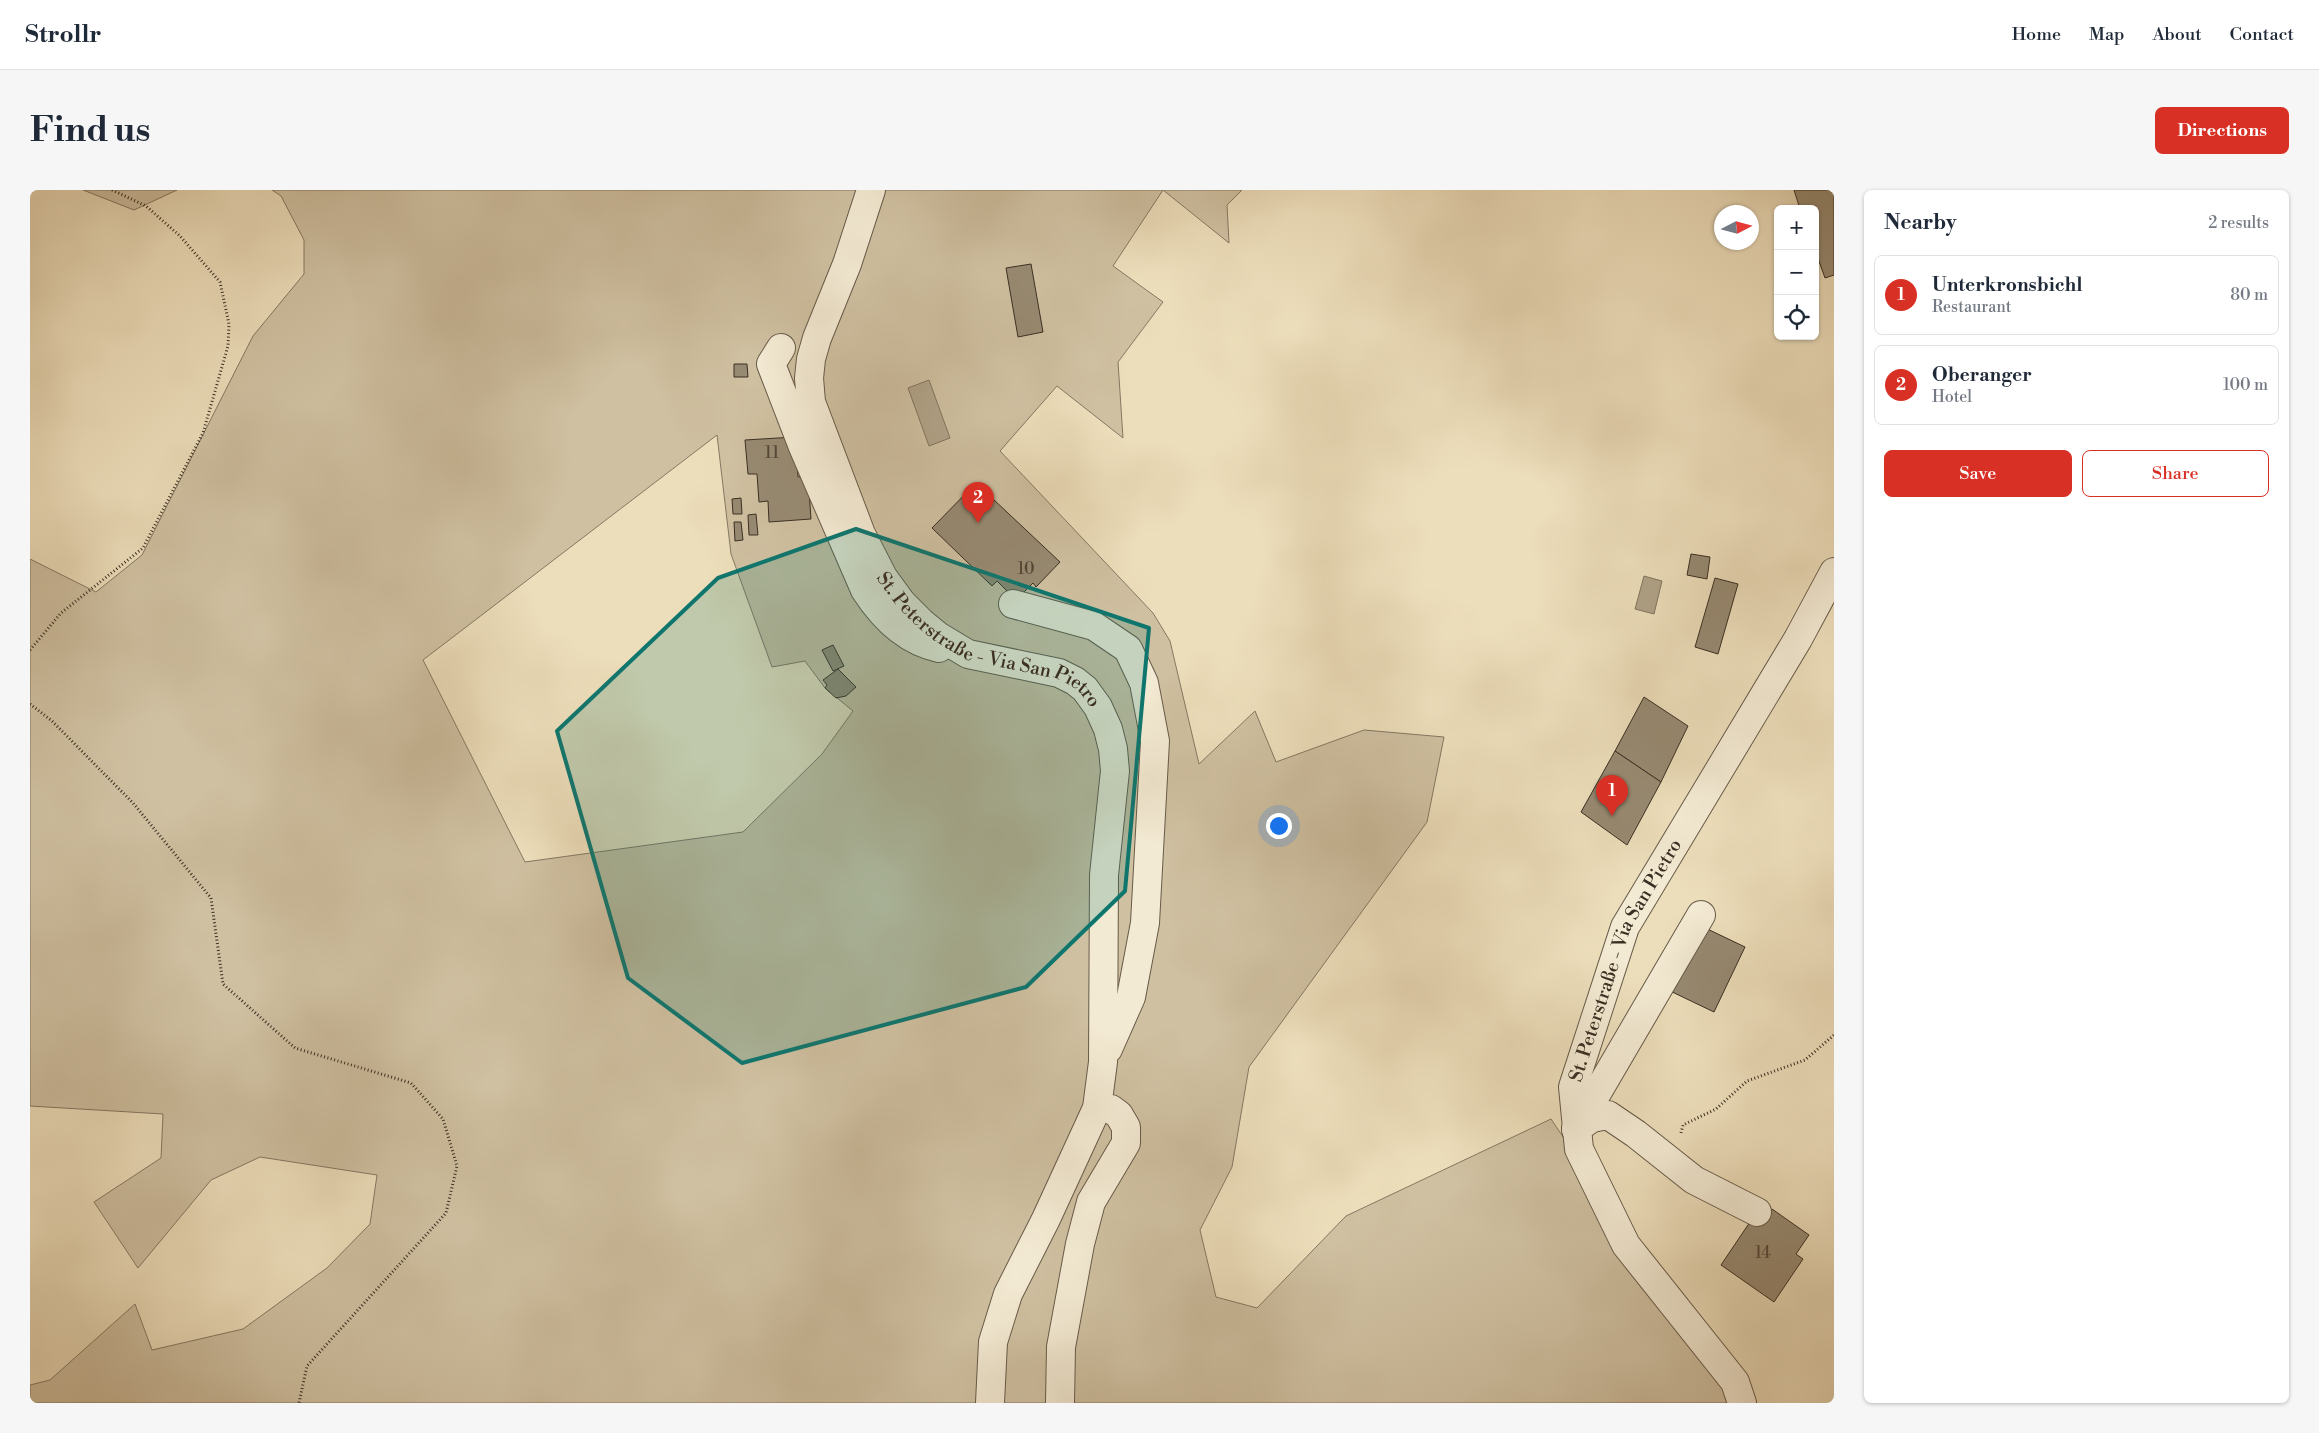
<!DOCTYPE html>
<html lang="en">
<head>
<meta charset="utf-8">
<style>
	:root { --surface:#fff; --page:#f6f6f7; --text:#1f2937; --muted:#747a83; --line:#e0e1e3; --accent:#d93025 }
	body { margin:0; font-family:"Libre Bodoni",serif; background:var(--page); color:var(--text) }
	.controls { position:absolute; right:15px; top:15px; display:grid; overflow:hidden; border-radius:8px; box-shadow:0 1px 4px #0004 }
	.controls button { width:45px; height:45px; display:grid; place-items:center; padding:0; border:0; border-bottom:1px solid var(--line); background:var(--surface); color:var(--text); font:25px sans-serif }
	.compass { position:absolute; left:1684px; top:15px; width:45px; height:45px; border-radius:50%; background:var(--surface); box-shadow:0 1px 4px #0004; rotate:84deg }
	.you { position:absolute; left:1248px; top:635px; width:18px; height:18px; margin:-12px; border:4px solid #fff; border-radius:50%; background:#1a73e8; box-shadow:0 0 0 8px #1a73e833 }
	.badge { display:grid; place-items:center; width:32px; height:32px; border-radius:50%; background:var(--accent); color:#fff; font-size:16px; font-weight:700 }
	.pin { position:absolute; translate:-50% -41px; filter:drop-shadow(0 1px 2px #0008) }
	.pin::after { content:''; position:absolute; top:26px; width:18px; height:15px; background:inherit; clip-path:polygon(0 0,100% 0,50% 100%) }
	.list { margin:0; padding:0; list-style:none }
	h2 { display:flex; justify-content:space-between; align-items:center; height:65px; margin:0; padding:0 20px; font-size:21px }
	h2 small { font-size:16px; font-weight:400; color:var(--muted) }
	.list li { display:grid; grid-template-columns:32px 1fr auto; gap:15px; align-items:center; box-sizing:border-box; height:80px; margin:0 10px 10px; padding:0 10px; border:1px solid var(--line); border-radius:8px }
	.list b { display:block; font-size:19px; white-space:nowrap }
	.list p { margin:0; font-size:16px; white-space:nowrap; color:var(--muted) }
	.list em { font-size:16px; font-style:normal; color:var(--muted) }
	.actions { display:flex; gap:10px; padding:15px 20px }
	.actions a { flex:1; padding:11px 0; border:1px solid var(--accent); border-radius:8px; text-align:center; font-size:18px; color:var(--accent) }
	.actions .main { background:var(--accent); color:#fff }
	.icon { flex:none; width:28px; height:28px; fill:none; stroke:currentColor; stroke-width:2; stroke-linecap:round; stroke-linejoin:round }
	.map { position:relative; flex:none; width:1804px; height:1213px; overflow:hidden; border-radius:8px }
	header { display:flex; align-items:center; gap:30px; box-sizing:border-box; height:70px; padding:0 25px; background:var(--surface); border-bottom:1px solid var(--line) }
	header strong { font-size:24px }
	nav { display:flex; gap:28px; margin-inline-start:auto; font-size:18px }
	.intro { display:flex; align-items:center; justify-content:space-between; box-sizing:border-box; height:120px; padding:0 30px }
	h1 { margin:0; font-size:35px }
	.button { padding:12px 22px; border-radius:8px; background:var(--accent); color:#fff; font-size:18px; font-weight:700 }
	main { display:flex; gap:30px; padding:0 30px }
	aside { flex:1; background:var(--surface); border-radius:8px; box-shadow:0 1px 4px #0004 }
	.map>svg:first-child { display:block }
	.green { fill:#cfc0a1; stroke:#847862; fill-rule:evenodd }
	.water { fill:#b0a287; stroke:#81745f }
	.building { fill:#978a72; stroke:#3a2f23 }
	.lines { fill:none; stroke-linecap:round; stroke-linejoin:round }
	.minor-casing { stroke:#675b49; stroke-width:30 }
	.path { stroke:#3a2f23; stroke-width:3; stroke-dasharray:1 2.5; stroke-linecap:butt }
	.minor { stroke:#f3ead3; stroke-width:28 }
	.marked { fill:#0f766e; fill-opacity:0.2; stroke:#0f766e; stroke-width:4; stroke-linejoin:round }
	.labels { text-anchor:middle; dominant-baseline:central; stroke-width:4; stroke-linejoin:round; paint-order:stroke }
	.number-label { font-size:16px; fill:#514637 }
	.street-label { font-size:19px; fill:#3a2f23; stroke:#f3ead3 }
</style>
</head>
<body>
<header>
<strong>Strollr</strong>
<nav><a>Home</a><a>Map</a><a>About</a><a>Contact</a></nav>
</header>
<div class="intro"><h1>Find us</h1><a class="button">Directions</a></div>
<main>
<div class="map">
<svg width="1804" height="1213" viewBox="0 0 1804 1213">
	<rect width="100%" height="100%" fill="#eddebb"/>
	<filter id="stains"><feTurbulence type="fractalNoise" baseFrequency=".004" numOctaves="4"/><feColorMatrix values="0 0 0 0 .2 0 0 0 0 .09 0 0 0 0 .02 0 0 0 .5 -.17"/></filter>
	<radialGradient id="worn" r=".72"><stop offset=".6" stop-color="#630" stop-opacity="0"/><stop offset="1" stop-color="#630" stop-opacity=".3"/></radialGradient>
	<g class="green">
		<path d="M53,0H147L104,20Z"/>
		<path d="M242,0H1212L1197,15L1199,53L1133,0L1083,76L1133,112L1088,172L1093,248L1027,196L970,261L1123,423L1140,451L1169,574L1225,521L1246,572L1334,540L1414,547L1397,632L1219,877L1202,977L1170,1040L1186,1107L1227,1118L1316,1026L1521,929L1712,1213H0V1195L20,1190L105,1114L122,1160L213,1139L297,1078L340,1034L347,985L230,967L181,990L108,1078L64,1012L131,968L133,924L0,916V369L66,402L112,365L223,146L274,84V50L251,6ZM687,245L701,364L742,477L775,471L795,498L823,521L792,564L713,642L495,672L393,470Z"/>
	</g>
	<g class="water">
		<path d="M899,190L920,248L899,256L878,198Z"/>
		<path d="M1614,386L1632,391L1624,424L1605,419Z"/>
	</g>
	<g class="building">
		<path d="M1764,0H1804V85L1795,88L1785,60V19H1770Z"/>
		<path d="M1001,74L1013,142L988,147L976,78Z"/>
		<path d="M704,174H717L718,187H704Z"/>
		<path d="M765,247L768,287L778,286L781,329L739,332L738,311L729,312L727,284H718L715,250Z"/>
		<path d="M946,293L1030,372L1006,397L1003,393L986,410L967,391L962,396L902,338Z"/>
		<path d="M711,308L712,324H703L702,309Z"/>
		<path d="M726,324L728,345H719L718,325Z"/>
		<path d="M704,332H711L713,350L705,351Z"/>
		<path d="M1661,364L1680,367L1677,389L1657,385Z"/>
		<path d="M1685,388L1708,394L1688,464L1665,457Z"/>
		<path d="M803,455L814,476L803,481L792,460Z"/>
		<path d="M808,479L826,497L816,506L806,508L795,498L797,495L793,490Z"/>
		<path d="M1614,507L1658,536L1631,592L1585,561Z"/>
		<path d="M1585,561L1631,592L1597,655L1551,622Z"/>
		<path d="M1667,734L1715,757L1684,822L1636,799Z"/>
		<path d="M1742,1019L1779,1045L1766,1064L1773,1069L1744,1112L1691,1075L1722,1029L1732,1035Z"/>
	</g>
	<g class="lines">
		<g class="minor-casing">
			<g id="minor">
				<path id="s1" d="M841,0L817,74L787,148L781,169L779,188L781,212L831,344L853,387L872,413L891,432L908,446L938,464L1029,483L1045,491L1055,499L1068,517L1078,539L1083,559L1085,581L1074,685L1073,872L1067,918L1016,1029L978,1104L963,1152L960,1213"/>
				<path d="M751,158L741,174L773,257L835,400C853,428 876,451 909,458"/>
				<path d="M983,414L1064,436L1098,459L1114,493L1125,551L1115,733L1101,807L1078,859"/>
				<path d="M1546,939L1671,725"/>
				<path d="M1546,939L1562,928L1578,925L1606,944L1664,990L1727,1022"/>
				<path d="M1030,1213L1031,1157L1050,1054L1061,1012L1096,953V937L1089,925L1081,919L1067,918"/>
				<path id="s2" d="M1712,1213L1705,1192L1596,1055L1549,959L1543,897L1595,737L1768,449L1804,382"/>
			</g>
		</g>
		<g class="path">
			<path d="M0,460L31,423L113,358L173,243L198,156L199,134L190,92L150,46L116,16L82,0"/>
			<path d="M0,514L22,531L103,613L181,708L193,794L265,858L381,893L413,929L427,976L416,1023L277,1176L269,1213"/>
			<path d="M1651,943L1653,935L1686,919L1717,891L1775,870L1804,845"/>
		</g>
		<use href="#minor" class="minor"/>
	</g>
	<path class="marked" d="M826,339L1119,438L1095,701L996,797L712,873L598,788L527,541L688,388Z"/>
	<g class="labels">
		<g class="number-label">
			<text x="742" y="263">11</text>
			<text x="996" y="379">10</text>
			<text x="1733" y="1063">14</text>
		</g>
		<g class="street-label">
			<text stroke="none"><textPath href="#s1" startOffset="540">St. Peterstraße - Via San Pietro</textPath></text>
			<text stroke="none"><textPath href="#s2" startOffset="504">St. Peterstraße - Via San Pietro</textPath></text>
		</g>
	</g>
	<rect width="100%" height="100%" filter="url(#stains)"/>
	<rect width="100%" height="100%" fill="url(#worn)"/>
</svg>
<div class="controls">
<button>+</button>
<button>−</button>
<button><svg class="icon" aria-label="locate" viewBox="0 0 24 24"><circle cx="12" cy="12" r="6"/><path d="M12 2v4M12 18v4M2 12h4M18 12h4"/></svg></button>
</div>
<svg class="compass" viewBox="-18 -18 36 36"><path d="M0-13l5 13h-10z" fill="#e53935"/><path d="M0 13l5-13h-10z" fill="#747a83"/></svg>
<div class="you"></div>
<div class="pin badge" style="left:1582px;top:626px">1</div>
<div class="pin badge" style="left:948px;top:333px">2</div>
</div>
<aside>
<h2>Nearby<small>2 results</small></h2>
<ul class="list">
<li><span class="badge">1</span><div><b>Unterkronsbichl</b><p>Restaurant</p></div><em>80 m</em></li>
<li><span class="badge">2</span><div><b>Oberanger</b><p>Hotel</p></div><em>100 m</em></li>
</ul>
<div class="actions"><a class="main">Save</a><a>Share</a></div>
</aside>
</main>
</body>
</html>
